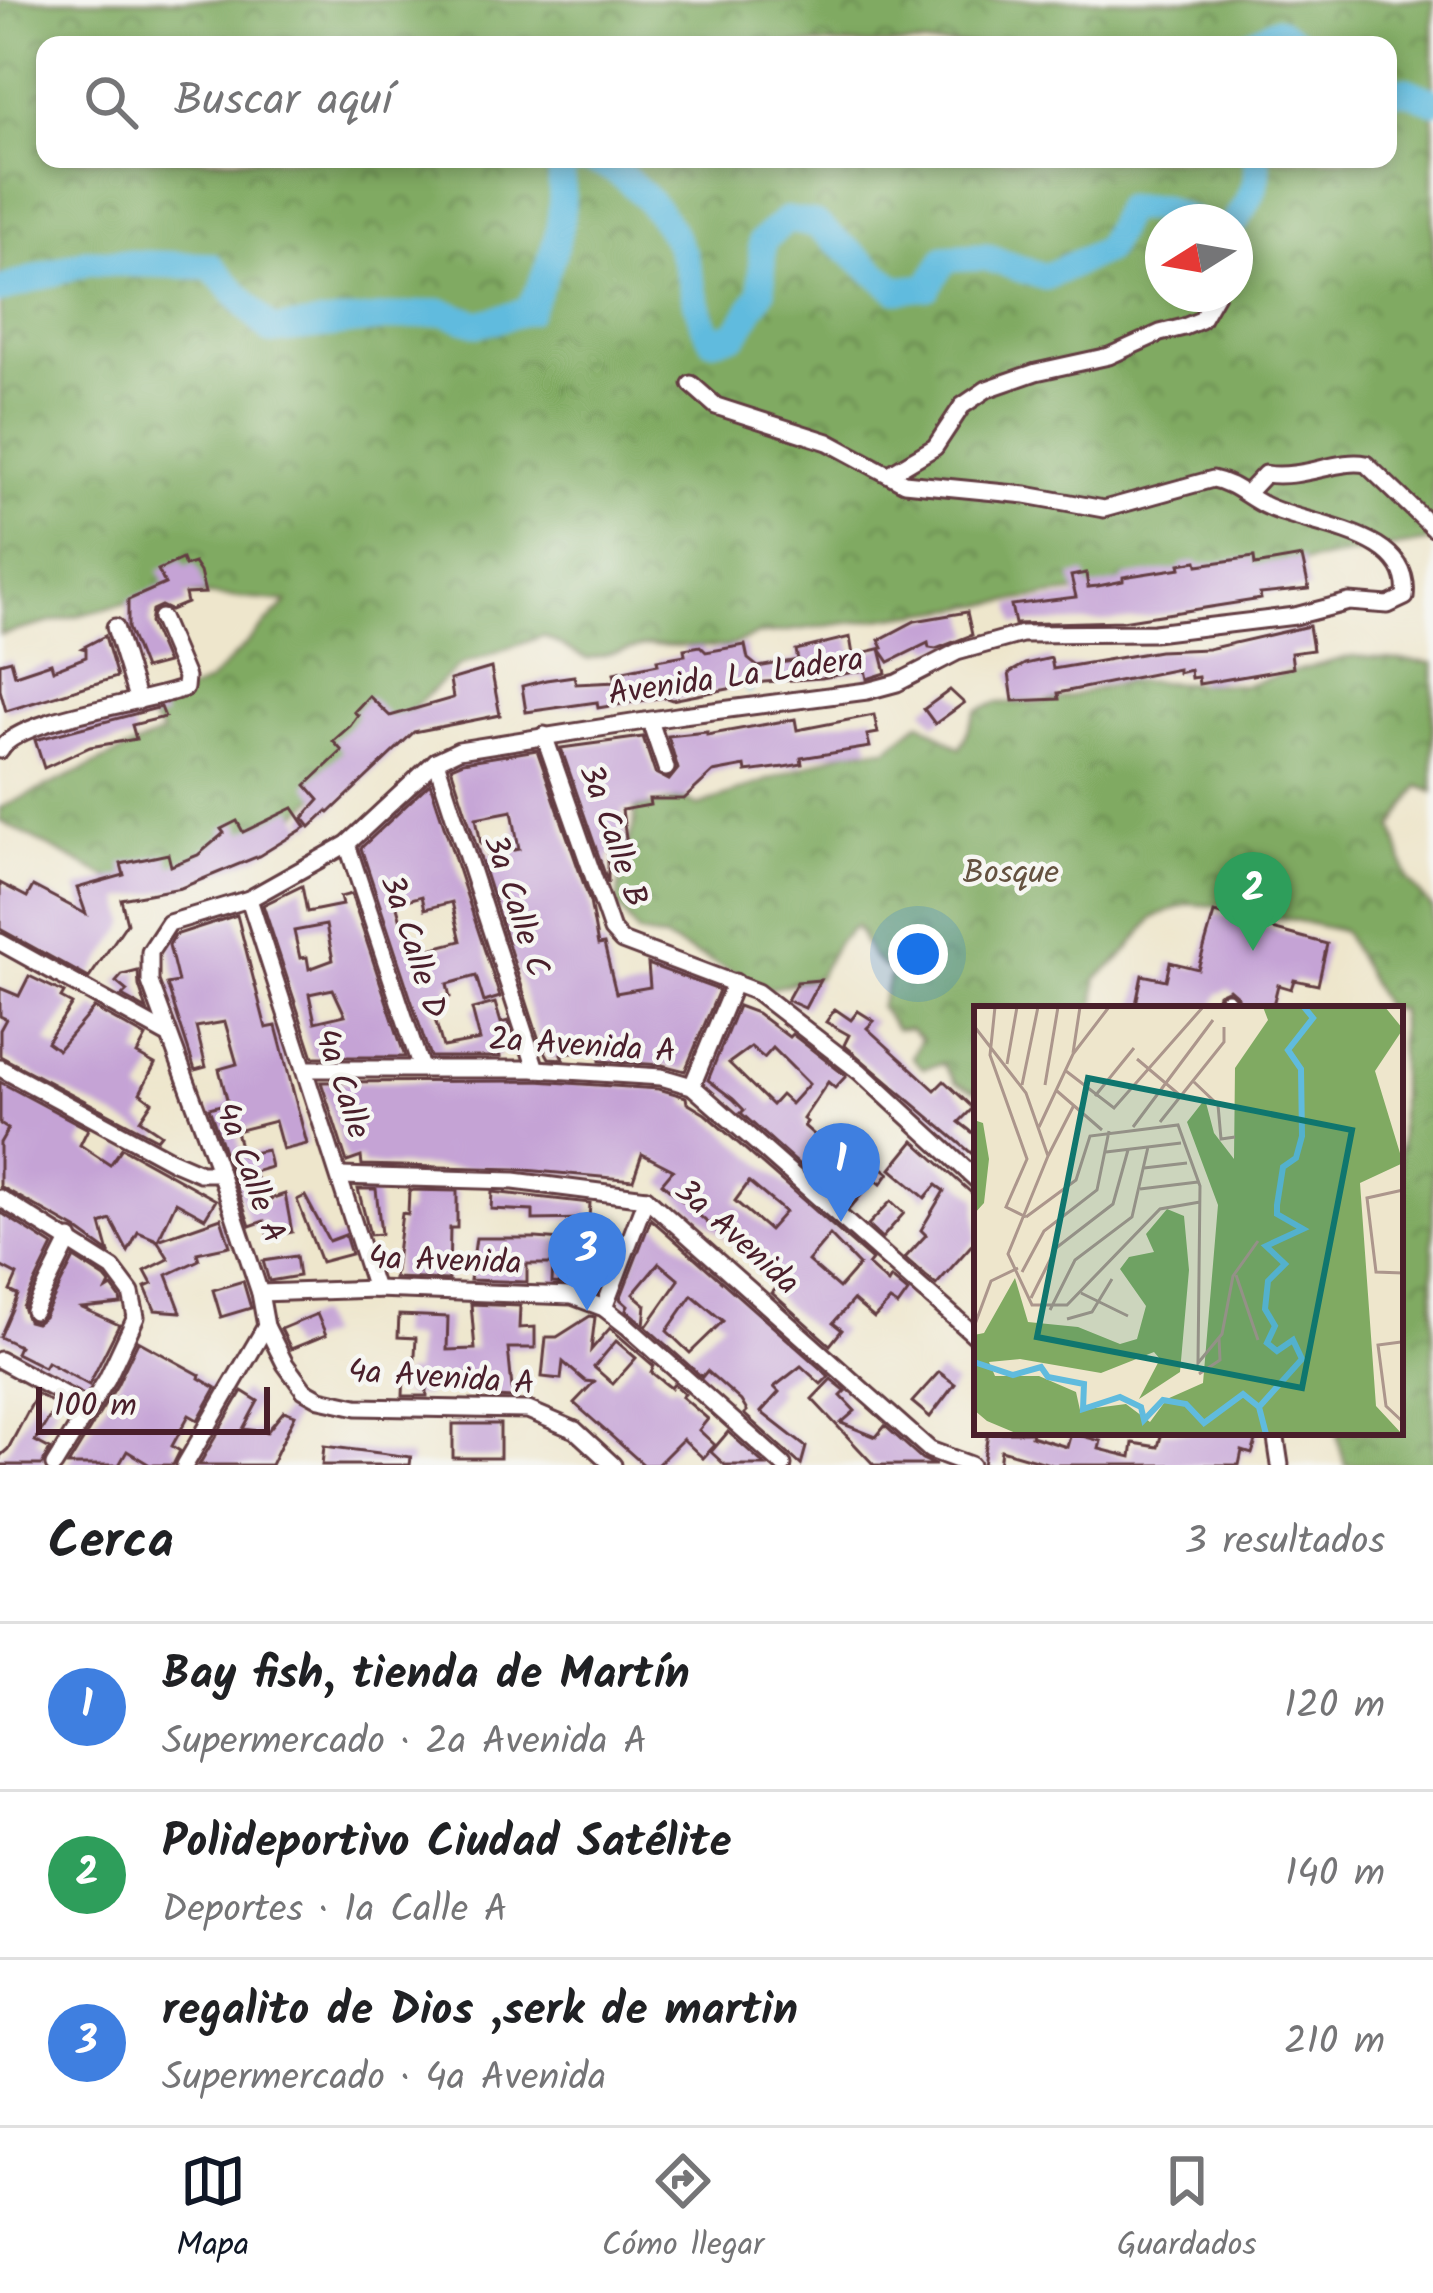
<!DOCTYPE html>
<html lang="es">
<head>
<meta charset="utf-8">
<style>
	:root { --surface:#fff; --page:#f6f6f6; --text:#202124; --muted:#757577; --line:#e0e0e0; --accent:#111827 }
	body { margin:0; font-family:Kalam,sans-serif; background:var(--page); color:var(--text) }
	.compass { position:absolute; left:1145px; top:204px; width:108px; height:108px; border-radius:50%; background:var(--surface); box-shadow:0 6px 18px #0003; rotate:259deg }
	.scale { position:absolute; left:36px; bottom:30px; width:234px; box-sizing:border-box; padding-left:12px; border:6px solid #4a1f2b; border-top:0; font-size:33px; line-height:42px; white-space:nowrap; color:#4a1f2b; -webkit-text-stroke:9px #f6f6f2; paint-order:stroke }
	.you { position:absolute; left:918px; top:954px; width:42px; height:42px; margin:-30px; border:9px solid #fff; border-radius:50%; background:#1a73e8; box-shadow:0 0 0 18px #1a73e833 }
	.badge { display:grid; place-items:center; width:78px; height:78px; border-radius:50%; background:var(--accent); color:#fff; font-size:39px; font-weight:700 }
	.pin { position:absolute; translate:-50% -99px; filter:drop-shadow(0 3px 6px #0008) }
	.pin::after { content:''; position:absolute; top:63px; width:42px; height:36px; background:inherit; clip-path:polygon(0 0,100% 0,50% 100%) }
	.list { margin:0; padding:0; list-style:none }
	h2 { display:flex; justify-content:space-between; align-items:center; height:156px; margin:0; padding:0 48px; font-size:51px }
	h2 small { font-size:39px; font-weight:400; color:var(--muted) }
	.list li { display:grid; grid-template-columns:78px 1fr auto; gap:36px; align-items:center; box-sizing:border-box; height:168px; padding:0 48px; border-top:3px solid var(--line) }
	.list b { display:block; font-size:45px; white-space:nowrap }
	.list p { margin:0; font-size:39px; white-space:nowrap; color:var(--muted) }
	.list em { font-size:39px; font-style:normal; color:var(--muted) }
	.icon { flex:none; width:66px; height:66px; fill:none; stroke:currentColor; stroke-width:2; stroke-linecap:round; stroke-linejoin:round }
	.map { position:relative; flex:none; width:1433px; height:1465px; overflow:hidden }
	.search { position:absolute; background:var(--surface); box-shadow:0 6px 18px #0003; left:36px; right:36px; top:36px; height:132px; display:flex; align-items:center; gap:30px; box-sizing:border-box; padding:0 42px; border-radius:24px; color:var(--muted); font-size:45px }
	.sheet { height:660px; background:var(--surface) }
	nav { display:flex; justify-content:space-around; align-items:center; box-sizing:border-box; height:168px; border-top:3px solid var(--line); background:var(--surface); font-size:33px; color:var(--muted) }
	nav a { display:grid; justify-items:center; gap:6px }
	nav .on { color:var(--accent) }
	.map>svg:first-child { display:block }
	.forest { fill:url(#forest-crowns); stroke:#656446; stroke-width:3; fill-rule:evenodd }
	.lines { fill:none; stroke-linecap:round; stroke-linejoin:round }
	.stream { stroke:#60bbde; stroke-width:4.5 }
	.river { stroke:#60bbde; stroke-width:27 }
	.building { fill:#c5a3d5; fill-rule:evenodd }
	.street-casing { stroke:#633d43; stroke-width:21 }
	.street { stroke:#fff; stroke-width:15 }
	.labels { text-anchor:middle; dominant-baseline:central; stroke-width:9; stroke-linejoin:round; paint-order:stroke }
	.street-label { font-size:33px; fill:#4a1f2b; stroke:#f6f6f2 }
	.park-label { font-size:33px; fill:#64513f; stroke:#f6f6f2 }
	.inset-river { fill:none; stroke:#60bbde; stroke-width:6 }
	.inset-road { fill:none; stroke:#ac968c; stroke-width:3 }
	.view { fill:#0f766e; fill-opacity:0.15; stroke:#0f766e; stroke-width:6 }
	.inset-edge { fill:none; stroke:#4a1f2b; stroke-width:6 }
</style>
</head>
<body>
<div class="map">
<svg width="1433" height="1465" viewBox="0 0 1433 1465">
	<defs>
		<pattern id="forest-crowns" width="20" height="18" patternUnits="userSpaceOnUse" patternTransform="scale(3)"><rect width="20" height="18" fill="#80aa62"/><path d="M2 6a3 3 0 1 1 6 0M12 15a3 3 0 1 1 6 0" fill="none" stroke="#6b8a51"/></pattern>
	</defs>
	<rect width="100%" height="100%" fill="#f6f6f2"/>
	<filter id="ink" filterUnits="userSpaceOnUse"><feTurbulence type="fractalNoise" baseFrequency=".00833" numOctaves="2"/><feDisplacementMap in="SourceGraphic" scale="24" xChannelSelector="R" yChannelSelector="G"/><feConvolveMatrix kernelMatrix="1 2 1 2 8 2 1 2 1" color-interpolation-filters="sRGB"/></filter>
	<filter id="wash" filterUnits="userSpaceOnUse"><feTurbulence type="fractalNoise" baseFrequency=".004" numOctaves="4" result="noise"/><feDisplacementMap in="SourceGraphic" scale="48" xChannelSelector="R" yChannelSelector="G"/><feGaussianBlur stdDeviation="2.7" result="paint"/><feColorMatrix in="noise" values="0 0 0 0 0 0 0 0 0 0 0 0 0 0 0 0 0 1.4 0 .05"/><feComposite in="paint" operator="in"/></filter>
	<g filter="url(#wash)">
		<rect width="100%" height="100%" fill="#eee6cc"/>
		<g class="forest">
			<path d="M0,0H1433V541L1296,563L758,635L726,647L648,645L587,659L543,636L459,666L291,820L130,889L0,821V808L163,733L144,711L209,682L287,602L171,592L0,635ZM45,45H1388V159H45ZM1163,222H1235V294H1163Z"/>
			<path d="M1352,656L1433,663V792L1419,786L1393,827L1408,880L1433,909V1465H1345L1336,1432H1400V1009H1385L1343,931L1234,907L1188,904L1153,918L1123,956L1096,979L1095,1009H977V1092L956,1083L943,1064L923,1068L912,1057L921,1039L910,1029H896L880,1007L891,973L872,957L856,926L838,942L818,977L769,989L664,939L638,934L617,905L622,859L635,822V809L684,799L698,806L849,750L887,749L920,722L960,748L977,710L997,703H1045L1127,681L1244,685Z"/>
		</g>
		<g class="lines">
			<path class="stream" d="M750,685L751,690L748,691L747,686Z"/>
			<g class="river">
				<path d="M1248,45L1277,30L1300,45"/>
				<path d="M1388,91L1407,90L1433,101"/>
				<path d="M585,159C627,166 668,218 684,257C695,286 695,313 712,339L736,334L762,291V241L786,220L815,224L897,290L928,287L945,259L985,257L1045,277L1106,250L1126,208H1160L1193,222"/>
				<path d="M1235,222C1246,205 1263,180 1256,159"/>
				<path d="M0,290L86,262L211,266L271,331L443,312L479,324L528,311C553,263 569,218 559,163L581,159"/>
			</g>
		</g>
		<g id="blocks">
			<g class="building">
				<path d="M1254,557L1255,565L1302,557L1309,589L1260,594L1261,599L1122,621L1015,624L1011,605L1076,597L1071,576L1086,573L1088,587L1098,586L1123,581V577L1181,568L1180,564L1197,561L1198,565Z"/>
				<path d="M182,559L185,566L194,563L200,572L205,593L185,594L187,603L170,610L161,606L152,610L150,623L167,663L144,669L128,628V600L165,584L158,570Z"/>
				<path d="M967,612L972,635L936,649L929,648L928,643L889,662L880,649L886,673L867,679L865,670L822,678L764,682L672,700L664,697L598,708L597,702L526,712L522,686L546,680L574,676L576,684L616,682L614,673L658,664L657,660L685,655L684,649L700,646L706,652L745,645L748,659L758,667L798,660L796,650L850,637L853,655L883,648L879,640L915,621Z"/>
				<path d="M1309,626L1313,650L1291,653L1293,668L1199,684L1198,677L1191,678L1190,670L1178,673V669L1058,693L1059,699L1013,701L1009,673L1025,664L1051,658L1053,669L1159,651L1208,649Z"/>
				<path d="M105,636L117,677L6,711L0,690V663L11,660L15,675L51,663L53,670L86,657V649L82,648Z"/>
				<path d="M491,668L500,715L414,732L329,813L327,811L310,827L303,818L319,800L306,785L342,751L333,741L350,726L358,715L354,712L369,696L390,716L453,698L450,680Z"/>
				<path d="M950,690L964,703L935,724L924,709Z"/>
				<path d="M161,707L165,717L132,725L136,739L90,747L44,768L35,740Z"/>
				<path d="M874,715L878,733L867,735L870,747L801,758L802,764L784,767L746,772L745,766L713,772L684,799H649L650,805L622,810L628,851L608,855V883L561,748L643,737L655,773L669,780L678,769L668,736L707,732V735L795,719L797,730Z"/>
				<path d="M537,750L590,902L598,945L604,944L616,993L650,987L648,964L719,990L685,1071L662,1065L600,1061L599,1043L572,1047L573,1053L561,1054L563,1059L549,1058L540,1043L451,767L463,762ZM512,811L519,849L488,855L486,843L481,844L476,818Z"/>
				<path d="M430,783L500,997L484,1002L476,976L447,984L450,997L430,1002L443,1047L480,1040L472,1009L495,1003L501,1023L508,1021L516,1046L499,1049L500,1057H430L361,848ZM422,896L425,909L452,902L461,941L419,952L414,934L405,936L396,903Z"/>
				<path d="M293,808L306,827L259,856L181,888L121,899L127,923L89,978L0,929V883L27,897L33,886L86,914L77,888L124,875L121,864L168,854L171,866L198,855L224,833L221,829L237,821L243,832Z"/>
				<path d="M302,886L307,912L342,905L340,897L351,894L405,1057H313L263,905ZM326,925L333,960L309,969L307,957L300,958L294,931ZM333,989L345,1015L315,1022L309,994Z"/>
				<path d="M1214,913L1327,944L1318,985L1294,980L1291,989L1278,985L1272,1009L1238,1008V997L1229,989L1218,994L1213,1009H1135L1142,975L1166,980L1170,962L1198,969Z"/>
				<path d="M237,915L266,1028L276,1026L307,1144L283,1150L275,1121L236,1131L242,1155L267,1150L271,1167L254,1172L264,1201L285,1194L292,1232L268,1237L264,1221L250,1226L209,1108L228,1103L219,1069L237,1064L225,1022L196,1027L206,1067L195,1070L167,984L178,982L169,945L175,935Z"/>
				<path d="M138,971L139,986L147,1010L122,996L127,991L116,982L122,975Z"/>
				<path d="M29,976L64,993L61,998L72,1004L47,1042L58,1050L94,1008L146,1037L137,1054L155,1064L140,1093L152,1102L140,1120L161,1134L157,1139L0,1056V1030L6,1019L0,1016V988L19,996Z"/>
				<path d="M820,980L805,1008L787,1000L797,982Z"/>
				<path d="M738,1006L757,1013L789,1037L792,1034L846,1076L835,1088L828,1082L803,1119L807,1122L804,1126L836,1154L848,1141L889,1173L881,1184L875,1179L849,1209L741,1113L744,1110L733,1099L708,1080ZM751,1047L764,1058L773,1048L809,1084L791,1104L781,1095L772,1105L729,1063Z"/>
				<path d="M835,1009L851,1020L858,1011L874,1021L867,1028L935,1090L944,1081L973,1108L959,1122L977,1136V1158L844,1045L849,1035L826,1022Z"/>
				<path d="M536,1081L659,1089L686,1097L687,1103L705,1114L872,1260L868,1265L888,1283L891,1278L908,1292L898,1306L890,1301L874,1318L853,1300L833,1323L842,1330L830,1345L772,1293L779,1285L662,1183L673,1170L642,1154L633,1180L515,1169L362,1165L361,1157L347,1162L321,1082ZM749,1182L785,1212L769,1230L735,1201ZM830,1235L859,1265L839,1288L808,1261Z"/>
				<path d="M0,1082L88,1129L80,1145L110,1165L122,1148L216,1200L205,1218L176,1202L158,1240L221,1218L230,1246L197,1253L199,1260L167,1275L181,1312L155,1310L145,1287L152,1284L145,1271L169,1259L157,1240L138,1232L128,1252L111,1220L101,1224L109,1253L76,1229L0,1186V1143L8,1129L0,1124Z"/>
				<path d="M914,1141L977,1198V1239L936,1285L905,1258L926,1235L921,1230L944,1191L936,1185L925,1198L891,1169Z"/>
				<path d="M358,1189H376L381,1234L370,1235Z"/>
				<path d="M409,1190L457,1191V1228H450L449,1280L394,1278L402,1213L408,1214Z"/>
				<path d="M492,1192L590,1203L589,1219L533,1220V1211L491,1209Z"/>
				<path d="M305,1196L329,1241L345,1235L351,1254L321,1262L297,1200Z"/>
				<path d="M891,1201L904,1213L882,1238L868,1225Z"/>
				<path d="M0,1212L53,1246L23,1307L28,1321L36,1323L44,1317L74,1258L105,1278L110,1284L107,1290L112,1287L120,1298L121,1304L82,1308L119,1325L89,1385L47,1362L44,1367L16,1353L19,1346L0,1337L18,1295L10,1291L17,1275L0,1266Z"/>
				<path d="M651,1219L829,1376L821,1384L801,1366L774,1387L779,1392L761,1412L806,1447L801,1465L744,1414L747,1411L741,1401L707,1371L702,1377L646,1327L679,1280L659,1263L633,1294L646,1305L644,1325L626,1310L628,1306L620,1299ZM692,1295L723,1321L690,1353L667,1331Z"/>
				<path d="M476,1238H536L615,1244L597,1293L576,1285L552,1283L553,1264H527V1282L470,1280Z"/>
				<path d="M296,1256L299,1276L269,1281L263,1261Z"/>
				<path d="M243,1281L251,1308L221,1317L213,1290Z"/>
				<path d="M471,1304L520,1306L519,1328L535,1327V1348H508L513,1398L495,1397L493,1381L457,1373L458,1384L427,1385V1396H403L404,1372H414L416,1338L398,1337L399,1315L448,1317L447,1350L475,1349Z"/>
				<path d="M317,1314L326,1335L291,1349L281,1329Z"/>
				<path d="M590,1316L595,1317L591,1350L610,1328L654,1366L651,1372L671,1388L674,1384L685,1394L682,1397L708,1419L699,1430L715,1445L703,1458L683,1439L657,1465H644L574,1403L594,1382L585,1381L563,1362L561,1379L542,1377L546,1337H557ZM616,1341L636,1358L613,1384L594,1367Z"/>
				<path d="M138,1341L200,1375L199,1378L216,1388L198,1420L189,1415L172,1446L180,1451L173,1465H150L127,1451L119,1465H68L117,1385Z"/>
				<path d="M939,1372L955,1384L930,1417L912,1402Z"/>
				<path d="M831,1379L846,1391L841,1396L855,1411L841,1423L876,1437L885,1426L922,1459L936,1465H874L812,1399Z"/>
				<path d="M242,1391L258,1401L243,1429L267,1432L284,1411L295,1415L271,1465H199Z"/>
				<path d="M37,1394L57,1405L35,1441L50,1449L42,1465H0V1456L8,1449Z"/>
				<rect x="453" y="1424" width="47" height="34"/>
				<path d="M728,1432L765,1465H725L711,1452Z"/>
				<path d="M988,1432H1032L1031,1436L1067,1447L1071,1433L1101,1441L1099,1449L1131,1457L1133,1443L1158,1447L1162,1432H1259L1252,1454L1242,1451L1239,1465H1053L1001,1450L999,1465H983Z"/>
				<path d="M324,1446L411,1457L410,1465H322Z"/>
			</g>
		</g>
	</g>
	<g filter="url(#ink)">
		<use href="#blocks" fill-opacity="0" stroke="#633d43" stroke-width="3"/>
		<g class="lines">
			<g class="street-casing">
				<g id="street">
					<path d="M891,473L935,447L962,406L987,389L1036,372L1109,356L1160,333L1184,327L1201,320L1216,294"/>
					<path d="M1248,492L1265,474C1303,480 1339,458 1366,464L1433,528"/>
					<path d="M115,627L138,701"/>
					<path d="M650,721L666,768"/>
					<path d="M544,735L612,930L622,941L757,992L860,1072L977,1180"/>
					<path d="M0,750C18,718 145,703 185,688L186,677L161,618"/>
					<path d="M436,761L536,1069"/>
					<path d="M347,844L421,1068"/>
					<path d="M249,899L375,1289"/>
					<path d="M0,942L166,1034"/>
					<path d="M1225,1009L1227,1001"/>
					<path d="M0,1068L172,1161L200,1173H220"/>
					<path d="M304,1069H536L661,1077L692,1086L977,1337"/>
					<path d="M692,1086L735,982"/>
					<path d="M340,1176L514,1181L646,1198L930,1450L971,1465"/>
					<path d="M0,1198L113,1269L131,1293L136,1317L107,1379L54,1465"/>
					<path d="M260,1293L375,1289L572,1296L604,1308L627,1326L783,1465"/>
					<path d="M604,1308L646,1198"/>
					<path d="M34,1311L70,1239"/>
					<path d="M0,1360L87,1407"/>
					<path d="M1275,1432L1280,1465"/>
					<path d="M185,1465L266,1326"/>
					<path d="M613,1465L575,1430L528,1410L357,1407L320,1399L304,1390L285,1364L266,1326L260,1293L220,1173L150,982V952L169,923L249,899L347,844L436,761L459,750L683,715L867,691L897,683L957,652L1022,634L1154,633L1295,616L1349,602L1388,605L1405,597C1413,530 1307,527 1264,505C1246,496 1234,483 1213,479L1104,509L1026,495L904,483L828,442L716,406L691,384"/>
				</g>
			</g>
			<use href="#street" class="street"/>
		</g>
	</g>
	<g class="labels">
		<g class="street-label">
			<text transform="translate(736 678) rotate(-8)">Avenida La Ladera</text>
			<text transform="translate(612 836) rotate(71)">3a Calle B</text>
			<text transform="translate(515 906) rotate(72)">3a Calle C</text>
			<text transform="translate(412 947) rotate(72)">3a Calle D</text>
			<text transform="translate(582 1047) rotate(4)">2a Avenida A</text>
			<text transform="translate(341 1084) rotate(72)">4a Calle</text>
			<text transform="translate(249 1173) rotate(70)">4a Calle A</text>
			<text transform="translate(736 1238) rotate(42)">3a Avenida</text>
			<text transform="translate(445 1262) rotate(2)">4a Avenida</text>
			<text transform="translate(441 1379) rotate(4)">4a Avenida A</text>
		</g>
		<g class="park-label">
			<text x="1011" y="874">Bosque</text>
		</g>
	</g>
	<g transform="translate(974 1006)">
		<rect width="429" height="429" fill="#eee6cc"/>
		<path d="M289,1H411L429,23L401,65L429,157L386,177L402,400L428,428H44L13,415L0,404V329L10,327L41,272L54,316L104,321L146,338L163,333L172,300L146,263L155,251L180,246L172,228L193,203L210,210L215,264L206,366L165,393L186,353L180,346L127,367L46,353L15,356L21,370H65L102,386L106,404L152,398L176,416L193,393L229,377L244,199L213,116L231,93L240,127L260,153L261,62L294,14ZM0,114L9,117L15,153L10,197L0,208Z" fill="#80aa62"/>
		<path class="inset-river" d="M0,356L39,369L67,361L74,371L110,378L109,403L146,391L167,401L170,414L189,394L212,398L230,417L269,388L285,401M292,428L285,401L328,353L319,334L303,345L293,337L301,320L291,303L294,275L311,258L292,240L329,223L303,208V199L309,161L322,152L328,130L327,63L314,44L339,12L330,1"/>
		<path class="inset-road" d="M21,1L16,49L53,153L32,201L52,211M0,20L52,87L74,150L34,248L58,299H93L186,203L226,196M99,47L106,1M163,53L208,91M33,58L43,1M92,65L140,102L229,1M220,76L244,99L247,133L261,131M48,79L64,1M71,79L84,1M83,85L128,124M121,90L160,42M186,116L250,36V21M65,121L99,48L135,1M159,121L239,14M132,146L207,137M74,150L100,99M170,162L213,157M166,183L224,176M429,184L393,192L402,266L429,267M52,211L102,174L116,130L204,119L226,180L224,357L248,328L259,270L284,235M48,266L70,225L123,184L135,125M262,269L284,334M107,287L154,310M57,292L82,242L139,198L154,144M76,304L101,254L158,211L174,141M93,313L118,306L138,273M0,321L17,275L44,262M427,336L404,339L412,400L429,416M225,368L246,354L245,332"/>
		<path class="view" d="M114,72L378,124L328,382L63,331Z"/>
		<rect width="429" height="429" class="inset-edge"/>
	</g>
</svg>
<svg class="compass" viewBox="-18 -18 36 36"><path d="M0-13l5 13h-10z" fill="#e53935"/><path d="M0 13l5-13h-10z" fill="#757577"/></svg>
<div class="scale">100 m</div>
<div class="you"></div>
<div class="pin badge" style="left:841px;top:1222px;background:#3f7fe0">1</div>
<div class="pin badge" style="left:1253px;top:951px;background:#2e9e5b">2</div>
<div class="pin badge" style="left:587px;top:1311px;background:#3f7fe0">3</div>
<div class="search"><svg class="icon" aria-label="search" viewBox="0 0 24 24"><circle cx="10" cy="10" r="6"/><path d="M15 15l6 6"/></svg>Buscar aquí</div>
</div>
<section class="sheet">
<h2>Cerca<small>3 resultados</small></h2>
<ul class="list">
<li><span class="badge" style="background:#3f7fe0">1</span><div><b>Bay fish, tienda de Martín</b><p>Supermercado · 2a Avenida A</p></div><em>120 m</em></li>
<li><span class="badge" style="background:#2e9e5b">2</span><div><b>Polideportivo Ciudad Satélite</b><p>Deportes · 1a Calle A</p></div><em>140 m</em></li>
<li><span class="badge" style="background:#3f7fe0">3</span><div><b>regalito de Dios ,serk de martin</b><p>Supermercado · 4a Avenida</p></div><em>210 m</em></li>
</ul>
</section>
<nav>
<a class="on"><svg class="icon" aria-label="map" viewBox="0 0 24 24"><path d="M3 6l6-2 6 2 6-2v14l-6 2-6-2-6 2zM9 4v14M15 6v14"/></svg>Mapa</a>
<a><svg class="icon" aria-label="directions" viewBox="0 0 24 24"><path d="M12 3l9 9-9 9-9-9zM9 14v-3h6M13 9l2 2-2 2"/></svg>Cómo llegar</a>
<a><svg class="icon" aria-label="saved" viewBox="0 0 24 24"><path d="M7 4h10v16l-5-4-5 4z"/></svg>Guardados</a>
</nav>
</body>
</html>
